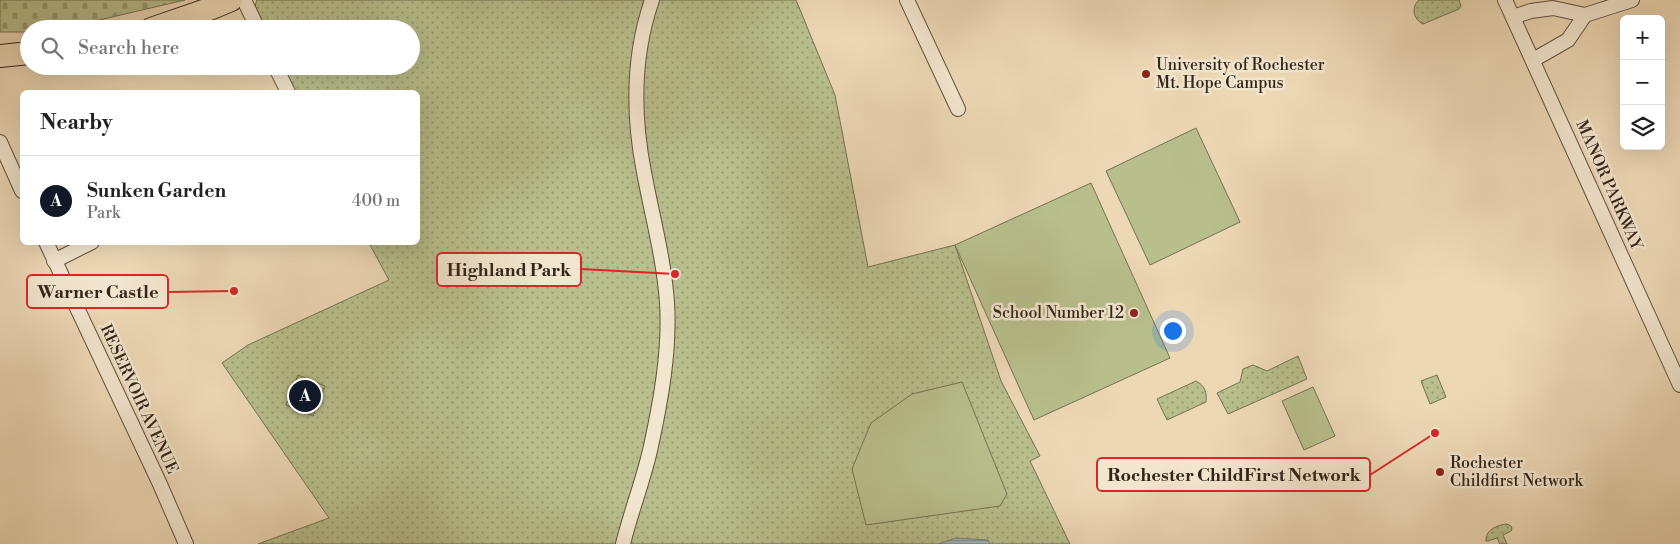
<!DOCTYPE html>
<html lang="en">
<head>
<meta charset="utf-8">
<style>
	:root { --surface:#fff; --page:#f2f2f2; --text:#202124; --muted:#757577; --line:#e0e0e0; --accent:#111827 }
	body { margin:0; font-family:"Libre Bodoni",serif; background:var(--page); color:var(--text) }
	.controls { position:absolute; right:15px; top:15px; display:grid; overflow:hidden; border-radius:8px; box-shadow:0 5px 20px #0002 }
	.controls button { width:45px; height:45px; display:grid; place-items:center; padding:0; border:0; border-bottom:1px solid var(--line); background:var(--surface); color:var(--text); font:25px sans-serif }
	.you { position:absolute; left:1172px; top:330px; width:18px; height:18px; margin:-12px; border:4px solid #fff; border-radius:50%; background:#1a73e8; box-shadow:0 0 0 8px #1a73e833 }
	.badge { display:grid; place-items:center; width:32px; height:32px; border-radius:50%; background:var(--accent); color:#fff; font-size:16px; font-weight:700 }
	.pin { position:absolute; translate:-50% -50%; border:2px solid #fff; box-shadow:0 1px 5px #0006 }
	.list { margin:0; padding:0; list-style:none }
	h2 { display:flex; justify-content:space-between; align-items:center; height:65px; margin:0; padding:0 20px; font-size:21px }
	h2 small { font-size:16px; font-weight:400; color:var(--muted) }
	.list li { display:grid; grid-template-columns:32px 1fr auto; gap:15px; align-items:center; box-sizing:border-box; height:90px; padding:0 20px; border-top:1px solid var(--line) }
	.list b { display:block; font-size:19px; white-space:nowrap }
	.list p { margin:0; font-size:16px; white-space:nowrap; color:var(--muted) }
	.list em { font-size:16px; font-style:normal; color:var(--muted) }
	.icon { flex:none; width:28px; height:28px; fill:none; stroke:currentColor; stroke-width:2; stroke-linecap:round; stroke-linejoin:round }
	.map { position:relative; flex:none; width:1680px; height:544px; overflow:hidden }
	.search { position:absolute; background:var(--surface); box-shadow:0 5px 20px #0002; left:20px; top:20px; width:400px; height:55px; display:flex; align-items:center; gap:12px; box-sizing:border-box; padding:0 18px; border-radius:28px; color:var(--muted); font-size:19px }
	.panel { position:absolute; background:var(--surface); box-shadow:0 5px 20px #0002; left:20px; top:90px; width:400px; height:155px; border-radius:8px }
	.map>svg:first-child { display:block }
	.grass { fill:url(#grass-dots); stroke:#757252 }
	.cemetery { fill:url(#cemetery-stones); stroke:#757252 }
	.garden { fill:url(#garden-furrows); stroke:#757252 }
	.pitch { fill:#b8bf8d; stroke:#757252 }
	.water { fill:url(#water-rules); stroke:#727d78 }
	.lines { fill:none; stroke-linecap:round; stroke-linejoin:round }
	.minor-casing { stroke:#61523f; stroke-width:16 }
	.primary-casing { stroke:#322518; stroke-width:24 }
	.minor { stroke:#f3e6cf; stroke-width:14 }
	.primary { stroke:#edd8b5; stroke-width:22 }
	.poi-dot { fill:#8f2418; stroke:#f3e6cf; stroke-width:2 }
	.labels { text-anchor:middle; dominant-baseline:central; stroke-width:5; stroke-linejoin:round; paint-order:stroke }
	.poi-label { font-size:16px; fill:#322518; stroke:#f3e6cf; text-anchor:start }
	.street-label { font-size:16px; fill:#322518; stroke:#f3e6cf }
	.leader { fill:none; stroke:#d62828; stroke-width:2 }
	.callout-dot { fill:#d62828; stroke:#f3e6cf; stroke-width:2 }
	.callout { fill:#f3e6cf; stroke:#d62828; stroke-width:2 }
	.callout-label { font-size:18px; text-anchor:middle; font-weight:bold; fill:#322518 }
</style>
</head>
<body>
<div class="map">
<svg width="1680" height="544" viewBox="0 0 1680 544">
	<defs>
		<pattern id="grass-dots" width="8" height="8" patternUnits="userSpaceOnUse" patternTransform="scale(1.25)"><rect width="8" height="8" fill="#b8bf8d"/><path d="M2 2h.1M6 6h.1" fill="none" stroke="#969b72" stroke-width="1.8" stroke-linecap="round"/></pattern>
		<pattern id="cemetery-stones" width="16" height="16" patternUnits="userSpaceOnUse" patternTransform="scale(1.25)"><rect width="16" height="16" fill="#b8bf8d"/><path d="M2 7V4a2 2 0 0 1 4 0v3zM10 15v-3a2 2 0 0 1 4 0v3z" fill="#969b72"/></pattern>
		<pattern id="garden-furrows" width="10" height="10" patternUnits="userSpaceOnUse" patternTransform="scale(1.25)"><rect width="10" height="10" fill="#b8bf8d"/><path d="M-1 1l2-2M0 10L10 0M9 11l2-2" fill="none" stroke="#969b72"/></pattern>
		<pattern id="water-rules" width="6" height="5" patternUnits="userSpaceOnUse" patternTransform="scale(1.25)"><rect width="6" height="5" fill="#9db7b8"/><path d="M0 2.5h6" fill="none" stroke="#819595"/></pattern>
	</defs>
	<rect width="100%" height="100%" fill="#edd8b5"/>
	<filter id="stains"><feTurbulence type="fractalNoise" baseFrequency=".004" numOctaves="4"/><feColorMatrix values="0 0 0 0 .2 0 0 0 0 .09 0 0 0 0 .02 0 0 0 .5 -.17"/></filter>
	<radialGradient id="worn" r=".72"><stop offset=".6" stop-color="#630" stop-opacity="0"/><stop offset="1" stop-color="#630" stop-opacity=".3"/></radialGradient>
	<g class="grass">
		<path d="M257,0H796L835,95L868,267L955,245L1001,381L1040,456L1030,461L1070,544H258L329,518L222,363L248,345L389,280L369,243L418,242V92H291L279,66H411V29H262L254,8Z"/>
		<path d="M1419,0H1459L1461,6L1459,9L1423,24C1413,19 1411,7 1419,0Z"/>
		<path d="M1298,356L1307,379L1228,414L1217,393L1240,382L1243,369L1253,365L1267,371Z"/>
		<path d="M1437,375L1446,397L1430,404L1421,381Z"/>
		<path d="M1196,381C1205,386 1207,392 1206,402L1167,420L1157,399Z"/>
		<path d="M1507,524L1511,526L1512,528L1511,531L1503,535L1507,544H1500L1497,538L1488,541H1486C1485,530 1497,525 1507,524Z"/>
	</g>
	<path class="cemetery" d="M0,0H185L65,28L29,29V32H0Z"/>
	<path class="garden" d="M298,375L325,386L313,416L286,405Z"/>
	<g class="pitch">
		<path d="M1196,128L1240,222L1150,265L1106,171Z"/>
		<path d="M1091,183L1170,358L1034,420L955,245Z"/>
		<path d="M962,382L1007,494L1000,506L866,525L852,469L871,423L912,394Z"/>
		<path d="M1313,387L1335,436L1304,450L1282,401Z"/>
	</g>
	<path class="water" d="M955,538L988,540L990,544H939Z"/>
	<g class="lines">
		<g class="minor-casing">
			<g id="minor">
				<path d="M244,0L258,29"/>
				<path d="M907,0L958,109"/>
				<path d="M1505,0L1680,385"/>
				<path d="M1585,15L1632,0"/>
				<path d="M1513,17L1531,11L1553,8L1585,15L1568,40L1533,60"/>
				<path d="M275,66L288,92"/>
				<path d="M0,142L22,191"/>
				<path d="M46,242L159,482L186,544"/>
				<path d="M54,261L92,242"/>
				<path d="M623,544C631,511 644,479 651,446C661,400 670,350 667,303C664,258 652,216 644,172C633,116 633,55 652,0"/>
			</g>
		</g>
		<g class="primary-casing">
			<g id="primary">
				<path d="M151,29L212,8L231,0"/>
				<path d="M0,56L29,53"/>
			</g>
		</g>
		<use href="#minor" class="minor"/>
		<use href="#primary" class="primary"/>
	</g>
	<g class="poi-dot">
		<circle cx="1146" cy="74" r="5"/>
		<circle cx="1134" cy="313" r="5"/>
		<circle cx="1440" cy="472" r="5"/>
	</g>
	<g class="labels">
		<g class="poi-label">
			<text x="1156" y="65">University of Rochester<tspan x="1156" dy="18">Mt. Hope Campus</tspan></text>
			<text x="1124" y="313" text-anchor="end">School Number 12</text>
			<text x="1450" y="463">Rochester<tspan x="1450" dy="18">Childfirst Network</tspan></text>
		</g>
		<g class="street-label">
			<text transform="translate(1609 185) rotate(66)">MANOR PARKWAY</text>
			<text transform="translate(139 399) rotate(65)">RESERVOIR AVENUE</text>
		</g>
	</g>
	<path class="leader" d="M675 274L581 269M234 291L168 292M1435 433L1370 475"/>
	<g class="callout-dot">
		<circle cx="675" cy="274" r="5"/>
		<circle cx="234" cy="291" r="5"/>
		<circle cx="1435" cy="433" r="5"/>
	</g>
	<g class="callout">
		<rect x="437" y="253" width="144" height="33" rx="5"/>
		<rect x="27" y="275" width="141" height="33" rx="5"/>
		<rect x="1097" y="458" width="273" height="33" rx="5"/>
	</g>
	<g class="callout-label">
		<text x="509" y="276">Highland Park</text>
		<text x="98" y="298">Warner Castle</text>
		<text x="1234" y="481">Rochester ChildFirst Network</text>
	</g>
	<rect width="100%" height="100%" filter="url(#stains)"/>
	<rect width="100%" height="100%" fill="url(#worn)"/>
</svg>
<div class="controls">
<button>+</button>
<button>−</button>
<button><svg class="icon" aria-label="layers" viewBox="0 0 24 24"><path d="M12 4l9 5-9 5-9-5zM3 14l9 5 9-5"/></svg></button>
</div>
<div class="you"></div>
<div class="pin badge" style="left:305px;top:396px">A</div>
<div class="search"><svg class="icon" aria-label="search" viewBox="0 0 24 24"><circle cx="10" cy="10" r="6"/><path d="M15 15l6 6"/></svg>Search here</div>
<section class="panel">
<h2>Nearby<small></small></h2>
<ul class="list">
<li><span class="badge">A</span><div><b>Sunken Garden</b><p>Park</p></div><em>400 m</em></li>
</ul>
</section>
</div>
</body>
</html>
